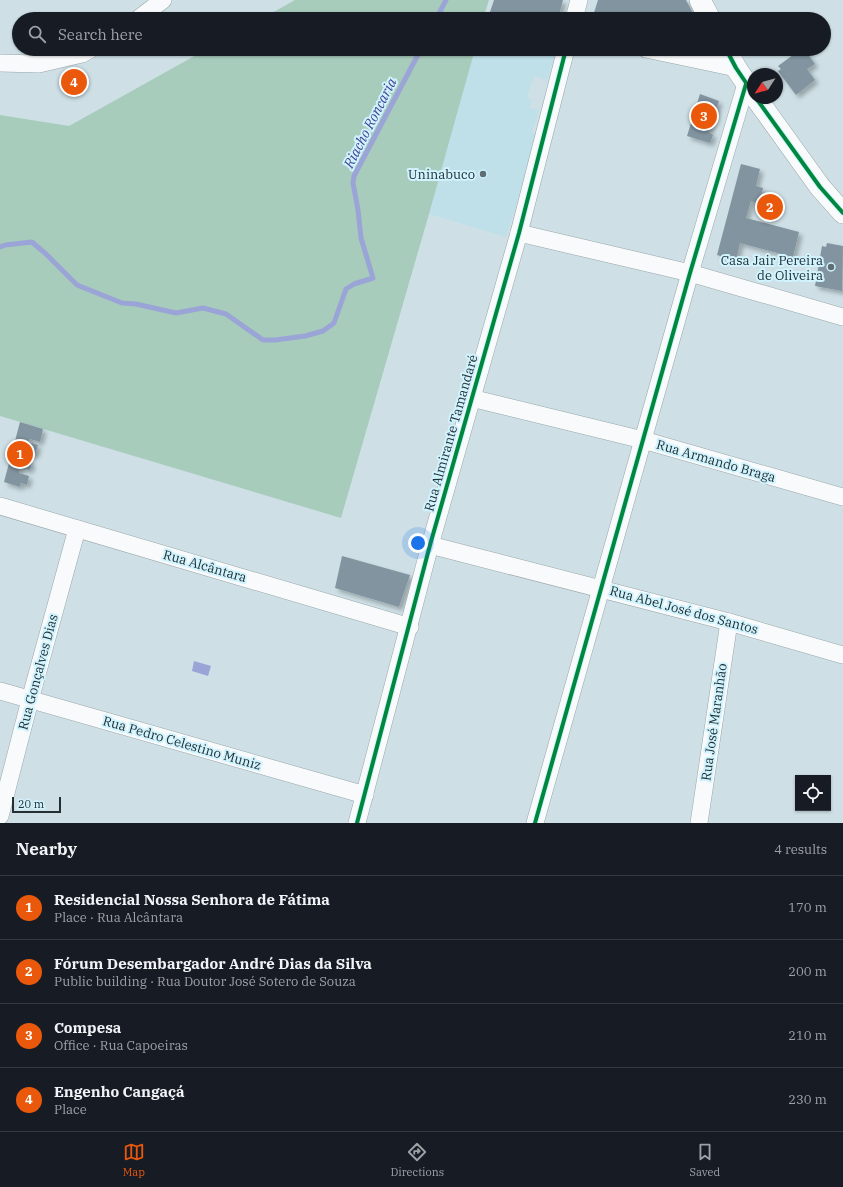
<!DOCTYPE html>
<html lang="en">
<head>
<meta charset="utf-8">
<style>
	:root { --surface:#171b24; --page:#242831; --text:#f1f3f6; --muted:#9ea1a6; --line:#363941; --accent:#ea580c }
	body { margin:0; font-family:"IBM Plex Serif",serif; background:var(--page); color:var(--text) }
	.controls { position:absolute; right:12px; bottom:12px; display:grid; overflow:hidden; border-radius:0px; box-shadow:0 1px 3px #0004 }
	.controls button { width:36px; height:36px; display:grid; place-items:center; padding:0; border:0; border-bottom:1px solid var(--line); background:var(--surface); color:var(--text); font:20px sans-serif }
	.compass { position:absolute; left:747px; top:68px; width:36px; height:36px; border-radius:50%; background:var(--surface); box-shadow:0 1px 3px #0004; rotate:234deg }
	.scale { position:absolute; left:12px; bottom:10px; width:49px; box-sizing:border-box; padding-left:4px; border:2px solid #223034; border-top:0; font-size:11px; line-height:14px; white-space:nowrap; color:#223034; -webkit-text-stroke:3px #d0f3fe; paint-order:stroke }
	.you { position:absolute; left:418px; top:543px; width:14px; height:14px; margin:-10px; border:3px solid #fff; border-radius:50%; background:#1a73e8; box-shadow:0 0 0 6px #1a73e833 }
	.badge { display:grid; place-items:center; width:26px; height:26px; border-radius:50%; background:var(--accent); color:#fff; font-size:13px; font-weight:700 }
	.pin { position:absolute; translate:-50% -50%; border:2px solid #fff; box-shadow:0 1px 4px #0006 }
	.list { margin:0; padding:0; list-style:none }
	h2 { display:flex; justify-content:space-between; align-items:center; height:52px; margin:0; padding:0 16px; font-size:17px }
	h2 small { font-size:13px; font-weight:400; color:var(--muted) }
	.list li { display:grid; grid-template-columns:26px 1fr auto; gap:12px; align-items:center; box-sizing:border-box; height:64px; padding:0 16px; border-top:1px solid var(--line) }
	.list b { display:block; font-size:15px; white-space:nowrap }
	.list p { margin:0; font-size:13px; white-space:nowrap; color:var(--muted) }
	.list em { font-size:13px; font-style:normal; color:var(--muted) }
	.icon { flex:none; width:22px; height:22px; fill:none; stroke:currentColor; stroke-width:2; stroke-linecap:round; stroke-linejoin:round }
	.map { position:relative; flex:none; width:843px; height:823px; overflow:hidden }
	.search { position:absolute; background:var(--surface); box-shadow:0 1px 3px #0004; left:12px; right:12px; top:12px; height:44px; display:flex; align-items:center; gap:10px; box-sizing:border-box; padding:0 14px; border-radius:22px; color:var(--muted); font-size:15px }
	.sheet { height:308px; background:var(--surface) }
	nav { display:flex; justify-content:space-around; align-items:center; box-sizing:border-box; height:56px; border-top:1px solid var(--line); background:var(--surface); font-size:11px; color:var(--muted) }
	nav a { display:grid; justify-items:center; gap:2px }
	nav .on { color:var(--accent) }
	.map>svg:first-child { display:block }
	.built { fill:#bfdfe9 }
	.green { fill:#a7ccbc }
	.water { fill:#9ba4d6 }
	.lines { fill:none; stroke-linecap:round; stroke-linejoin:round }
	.stream { stroke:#9ba4d6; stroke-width:5 }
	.building { fill:#8194a0; filter:url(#shadow) }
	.minor-casing { stroke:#98a6aa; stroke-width:18 }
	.major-casing { stroke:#98a6aa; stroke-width:22 }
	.minor { stroke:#f8fafb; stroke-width:17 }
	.major { stroke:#f8fafb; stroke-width:21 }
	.cycleway-casing { stroke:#d0f3fe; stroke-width:6 }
	.cycleway { stroke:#00873e; stroke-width:4 }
	.poi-dot { fill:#5e6e72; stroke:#d0f3fe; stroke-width:1.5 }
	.labels { text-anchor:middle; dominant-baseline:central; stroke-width:4; stroke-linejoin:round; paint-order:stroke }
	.poi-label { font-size:13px; fill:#223034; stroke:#d0f3fe; text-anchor:end }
	.street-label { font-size:13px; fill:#223034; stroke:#d0f3fe }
	.water-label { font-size:14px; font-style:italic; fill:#434395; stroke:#d0f3fe }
</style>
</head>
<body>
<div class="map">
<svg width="843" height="823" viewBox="0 0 843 823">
	<defs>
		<filter id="shadow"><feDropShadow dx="3.5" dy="3.5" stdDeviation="2" flood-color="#0004"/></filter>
	</defs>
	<rect width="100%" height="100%" fill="#cee0e6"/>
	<path class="built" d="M475,49H557L547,80L534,76L527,98L532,100L530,108L539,110L532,132L538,134L506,237L429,214Z"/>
	<g class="green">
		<path d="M295,0H489L483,19H261Z"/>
		<path d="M207,49H475L429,214L341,518L0,416V115L69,126Z"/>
	</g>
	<path class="water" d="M194,661L211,666L208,676L192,671Z"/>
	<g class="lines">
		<g class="stream">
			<path d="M436,19L446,0"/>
			<path d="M0,247L5,245L32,242L46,254L77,285L122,303L136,304L176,313L203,308L226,314L263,340H275L305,336L323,331L334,323L346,289L354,284L373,278L361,238L358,210L353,183L354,176L421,49"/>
		</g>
	</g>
	<g class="building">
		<path d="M494,0H563L558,19H493L488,18Z"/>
		<path d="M598,0H686L696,19H592Z"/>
		<path d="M688,49H710L713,57Z"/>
		<path d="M801,49H804L815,64L807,69L815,80L796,95L778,71L781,69L778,66Z"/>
		<path d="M700,94L719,101L709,132L713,135L710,143L687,136Z"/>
		<path d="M741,164L760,169L756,186L763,188L759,204L751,201L746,218L799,232L793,257L740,243L736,261L717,255Z"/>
		<path d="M827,243L843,246L842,291L815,286L822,246L826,247Z"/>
		<path d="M20,422L43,429L40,442L30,439L29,442L38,445L35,455L28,454L26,460L32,462L30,470L20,468L19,473L29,476L27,485L21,483L20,487L4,482Z"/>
		<path d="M342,556L410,575L399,607L335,588Z"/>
	</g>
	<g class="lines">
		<g class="minor-casing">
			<g id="minor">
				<path d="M138,19L163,0"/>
				<path d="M574,19L579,0"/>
				<path d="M646,49L736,68"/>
				<path d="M0,63L39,64L82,54L91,49"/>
				<path d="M519,233L690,273L843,317"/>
				<path d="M471,398L643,440L843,497"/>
				<path d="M0,506L410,627"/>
				<path d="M430,545L729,622L843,655"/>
				<path d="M0,691L365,795"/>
				<path d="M0,816L30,700L77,529"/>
				<path d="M357,823L430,545L519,233L566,49"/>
				<path d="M535,823L690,273L746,84"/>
				<path d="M699,823L729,622"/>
			</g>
		</g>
		<g class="major-casing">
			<g id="major">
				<path d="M700,0L710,19"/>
				<path d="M726,49L736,68L753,93"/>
				<path d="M756,98L820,187L843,213"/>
			</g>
		</g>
		<use href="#minor" class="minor"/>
		<use href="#major" class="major"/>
		<g class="cycleway-casing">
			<g id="cycleway">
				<path d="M726,49L736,68L753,93"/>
				<path d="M756,98L820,187L843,213"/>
				<path d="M357,823L430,545L519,233L566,49"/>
				<path d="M535,823L690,273L746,84"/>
			</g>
		</g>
		<use href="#cycleway" class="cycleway"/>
	</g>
	<g class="poi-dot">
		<circle cx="483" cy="174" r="4"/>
		<circle cx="831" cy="267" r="4"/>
	</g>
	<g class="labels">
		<g class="poi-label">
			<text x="475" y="174">Uninabuco</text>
			<text x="823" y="260">Casa Jair Pereira<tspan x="823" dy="15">de Oliveira</tspan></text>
		</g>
		<g class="street-label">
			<text transform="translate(451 433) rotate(-74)">Rua Almirante Tamandaré</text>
			<text transform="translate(716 461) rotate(16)">Rua Armando Braga</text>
			<text transform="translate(205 566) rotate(16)">Rua Alcântara</text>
			<text transform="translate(684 610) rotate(15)">Rua Abel José dos Santos</text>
			<text transform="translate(38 672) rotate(-75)">Rua Gonçalves Dias</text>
			<text transform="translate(714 722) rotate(-82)">Rua José Maranhão</text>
			<text transform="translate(182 743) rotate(16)">Rua Pedro Celestino Muniz</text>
		</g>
		<g class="water-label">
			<text transform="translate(370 123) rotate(-63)">Riacho Roncaria</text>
		</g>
	</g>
</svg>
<div class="controls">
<button><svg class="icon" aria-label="locate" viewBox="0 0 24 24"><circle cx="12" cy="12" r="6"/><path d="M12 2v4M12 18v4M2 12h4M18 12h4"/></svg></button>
</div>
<svg class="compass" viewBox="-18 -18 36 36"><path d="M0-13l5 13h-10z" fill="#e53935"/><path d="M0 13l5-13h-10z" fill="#9ea1a6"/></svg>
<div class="scale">20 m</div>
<div class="you"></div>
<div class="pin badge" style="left:20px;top:454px">1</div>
<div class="pin badge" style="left:770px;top:207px">2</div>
<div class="pin badge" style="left:704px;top:116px">3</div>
<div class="pin badge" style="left:74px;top:82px">4</div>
<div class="search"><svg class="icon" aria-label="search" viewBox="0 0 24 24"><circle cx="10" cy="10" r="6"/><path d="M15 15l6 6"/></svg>Search here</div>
</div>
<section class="sheet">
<h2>Nearby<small>4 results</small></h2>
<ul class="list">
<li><span class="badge">1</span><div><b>Residencial Nossa Senhora de Fátima</b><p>Place · Rua Alcântara</p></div><em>170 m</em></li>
<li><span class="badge">2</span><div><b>Fórum Desembargador André Dias da Silva</b><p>Public building · Rua Doutor José Sotero de Souza</p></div><em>200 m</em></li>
<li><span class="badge">3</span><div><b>Compesa</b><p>Office · Rua Capoeiras</p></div><em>210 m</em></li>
<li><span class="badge">4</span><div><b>Engenho Cangaçá</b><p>Place</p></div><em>230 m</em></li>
</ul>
</section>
<nav>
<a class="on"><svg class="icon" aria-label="map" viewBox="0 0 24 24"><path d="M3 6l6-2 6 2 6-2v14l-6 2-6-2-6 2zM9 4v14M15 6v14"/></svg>Map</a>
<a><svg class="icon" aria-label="directions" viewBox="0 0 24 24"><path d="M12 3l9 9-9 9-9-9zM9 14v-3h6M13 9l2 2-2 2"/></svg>Directions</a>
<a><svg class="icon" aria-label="saved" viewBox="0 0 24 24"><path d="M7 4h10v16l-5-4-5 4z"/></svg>Saved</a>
</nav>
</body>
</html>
